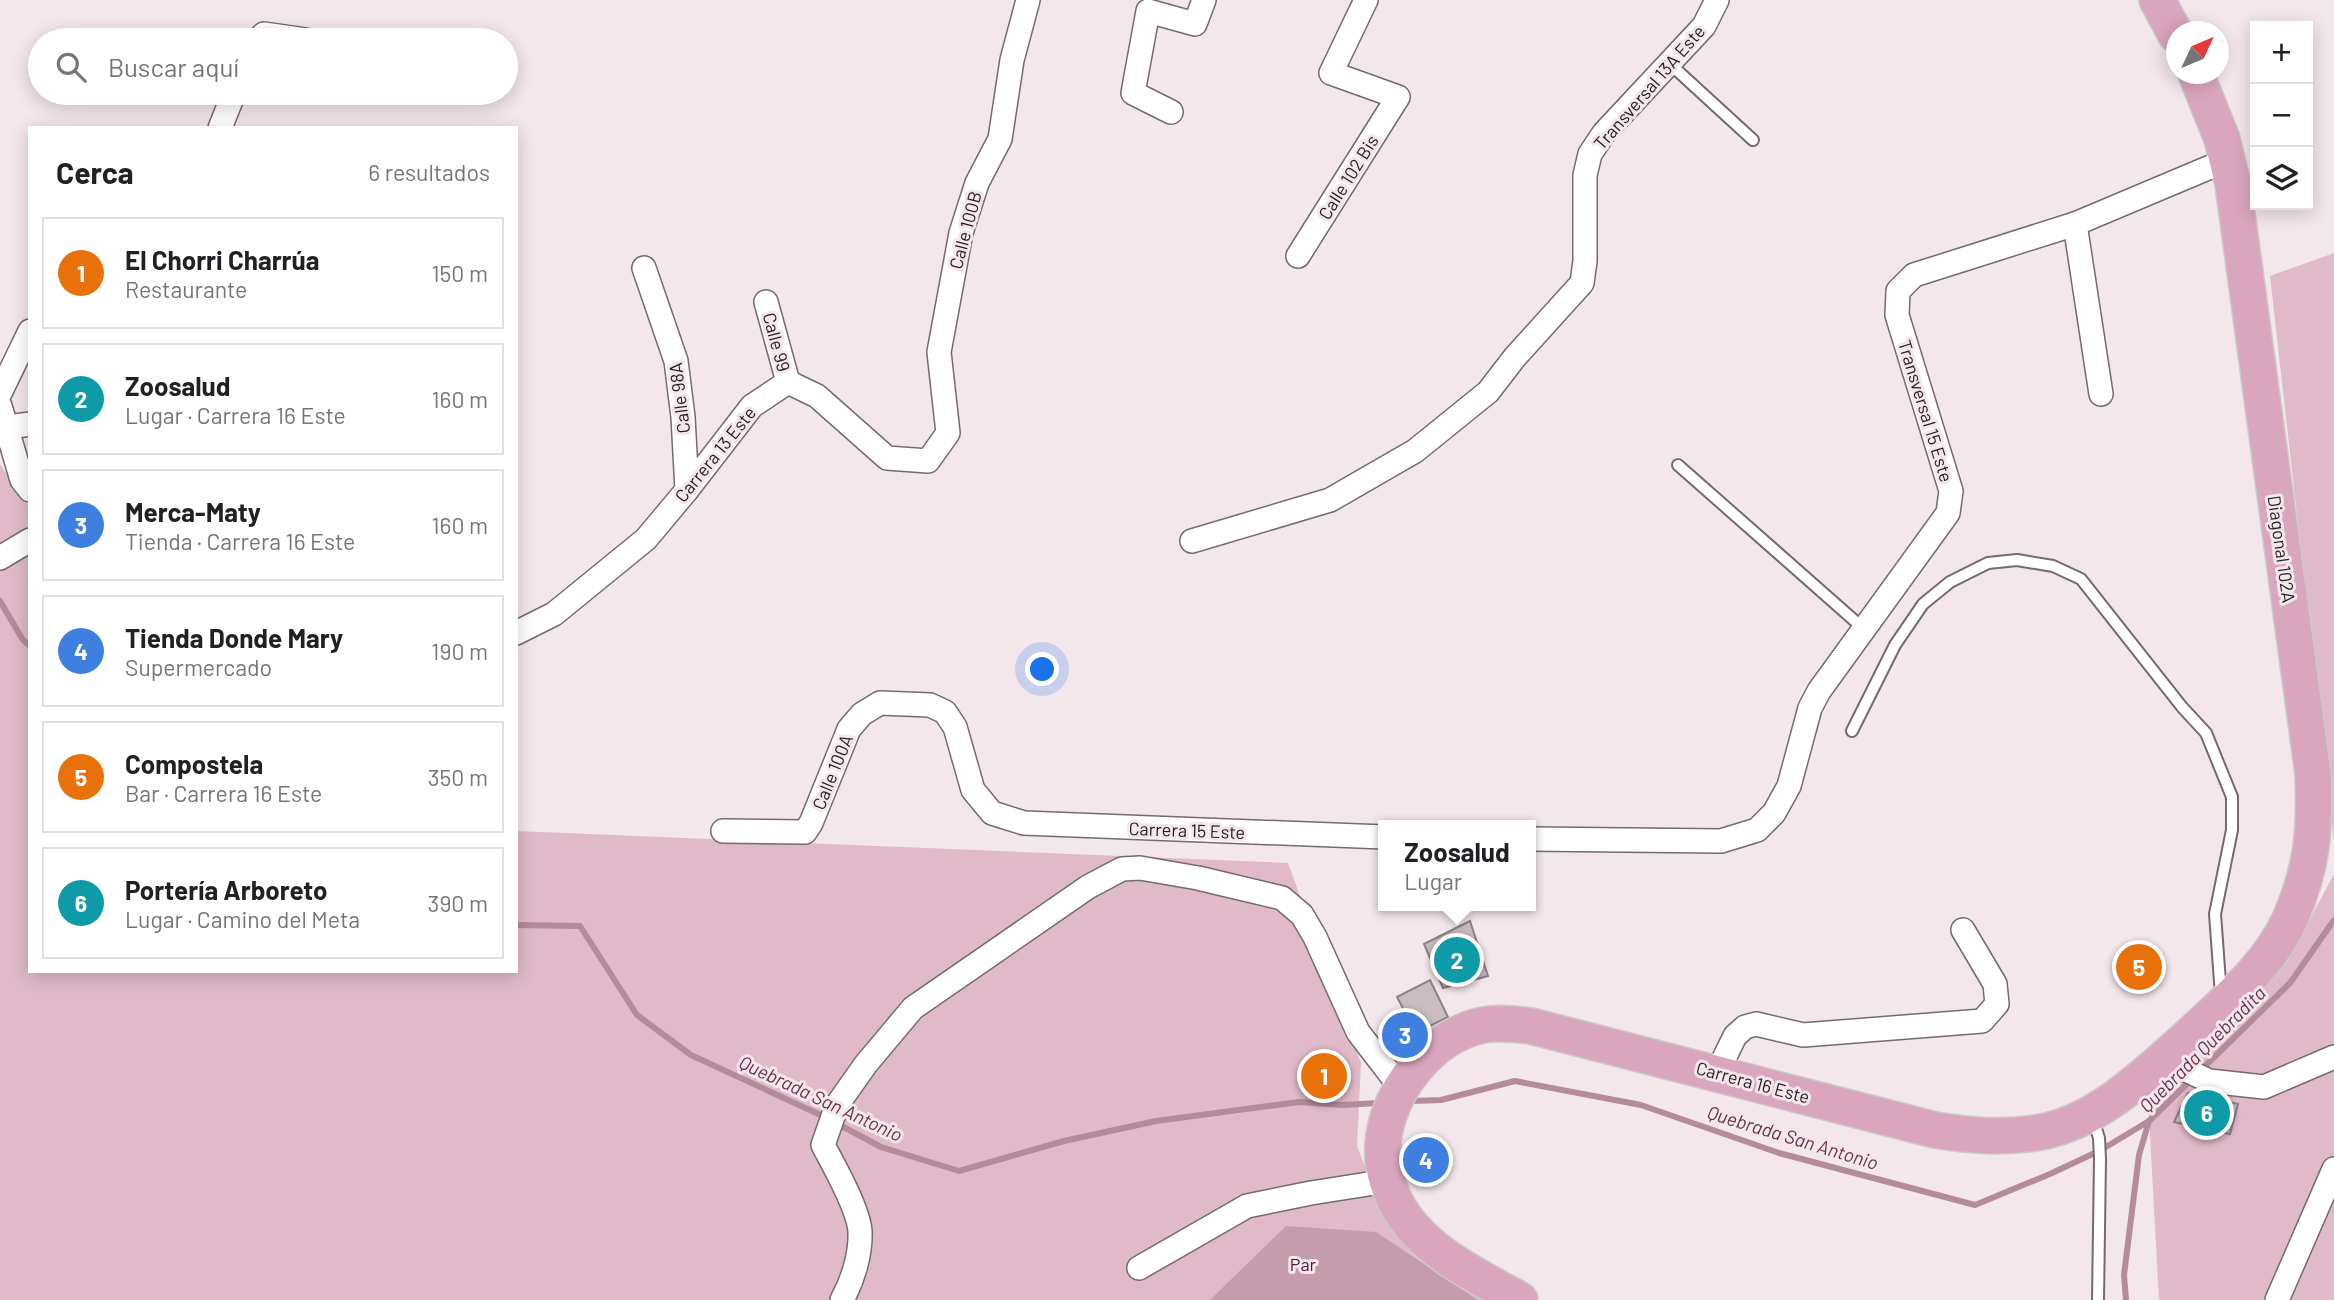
<!DOCTYPE html>
<html lang="es">
<head>
<meta charset="utf-8">
<style>
	:root { --surface:#fff; --page:#f2f2f2; --text:#202124; --muted:#757577; --line:#e0e0e0; --accent:#2563eb }
	body { margin:0; font-family:Barlow,sans-serif; background:var(--page); color:var(--text) }
	.controls { position:absolute; right:21px; top:21px; display:grid; overflow:hidden; border-radius:0px; box-shadow:0 4px 18px #0003 }
	.controls button { width:63px; height:63px; display:grid; place-items:center; padding:0; border:0; border-bottom:2px solid var(--line); background:var(--surface); color:var(--text); font:35px sans-serif }
	.compass { position:absolute; left:2166px; top:21px; width:63px; height:63px; border-radius:50%; background:var(--surface); box-shadow:0 4px 18px #0003; rotate:46deg }
	.you { position:absolute; left:1043px; top:670px; width:24px; height:24px; margin:-18px; border:5px solid #fff; border-radius:50%; background:#1a73e8; box-shadow:0 0 0 10px #1a73e833 }
	.badge { display:grid; place-items:center; width:46px; height:46px; border-radius:50%; background:var(--accent); color:#fff; font-size:23px; font-weight:700 }
	.pin { position:absolute; translate:-50% -50%; border:4px solid #fff; box-shadow:0 2px 7px #0006 }
	.popup { position:absolute; left:1378px; top:820px; width:158px; height:91px; box-sizing:border-box; display:grid; place-content:center; border-radius:0px; background:var(--surface); filter:drop-shadow(0 2px 5px #0005); font-size:23px; white-space:nowrap; color:var(--muted) }
	.popup b { font-size:26px; color:var(--text) }
	.popup::after { content:''; position:absolute; left:50%; top:100%; margin-left:-14px; border:14px solid transparent; border-top-color:var(--surface) }
	.list { margin:0; padding:0; list-style:none }
	h2 { display:flex; justify-content:space-between; align-items:center; height:91px; margin:0; padding:0 28px; font-size:30px }
	h2 small { font-size:23px; font-weight:400; color:var(--muted) }
	.list li { display:grid; grid-template-columns:46px 1fr auto; gap:21px; align-items:center; box-sizing:border-box; height:112px; margin:0 14px 14px; padding:0 14px; border:2px solid var(--line); border-radius:0px }
	.list b { display:block; font-size:26px; white-space:nowrap }
	.list p { margin:0; font-size:23px; white-space:nowrap; color:var(--muted) }
	.list em { font-size:23px; font-style:normal; color:var(--muted) }
	.icon { flex:none; width:38px; height:38px; fill:none; stroke:currentColor; stroke-width:2; stroke-linecap:round; stroke-linejoin:round }
	.map { position:relative; flex:none; width:2334px; height:1300px; overflow:hidden }
	.search { position:absolute; background:var(--surface); box-shadow:0 4px 18px #0003; left:28px; top:28px; width:490px; height:77px; display:flex; align-items:center; gap:18px; box-sizing:border-box; padding:0 24px; border-radius:38px; color:var(--muted); font-size:26px }
	.panel { position:absolute; background:var(--surface); box-shadow:0 4px 18px #0003; left:28px; top:126px; width:490px; height:847px; border-radius:0px }
	.map>svg:first-child { display:block }
	.green { fill:#e0bac9 }
	.forest { fill:#c59cac }
	.lines { fill:none; stroke-linecap:round; stroke-linejoin:round }
	.stream { stroke:#b38b9b; stroke-width:6 }
	.building { fill:#c9bdc2; stroke:#8c8185; stroke-width:2 }
	.service-casing { stroke:#756a6e; stroke-width:14 }
	.minor-casing { stroke:#756a6e; stroke-width:26 }
	.primary-casing { stroke:#cac9c9; stroke-width:38 }
	.service { stroke:#fff; stroke-width:10 }
	.minor { stroke:#fff; stroke-width:23 }
	.primary { stroke:#daa6be; stroke-width:35 }
	.labels { text-anchor:middle; dominant-baseline:central; stroke-width:6; stroke-linejoin:round; paint-order:stroke }
	.street-label { font-size:18px; fill:#211d1e; stroke:#f4e7ec }
	.park-label { font-size:18px; fill:#4c1932; stroke:#f4e7ec }
	.water-label { font-size:19px; font-style:italic; fill:#68324b; stroke:#f4e7ec }
</style>
</head>
<body>
<div class="map">
<svg width="2334" height="1300" viewBox="0 0 2334 1300">
	<rect width="100%" height="100%" fill="#f4e7ec"/>
	<g class="green">
		<path d="M2334,253V842L2270,276Z"/>
		<path d="M0,464L30,508V971H516V831L1288,863L1361,1063L1357,1146L1378,1201L1507,1300H0Z"/>
		<path d="M2334,874V1300H2159L2148,1098L2287,962Z"/>
	</g>
	<path class="forest" d="M1286,1226L1376,1232L1478,1300H1210Z"/>
	<g class="lines">
		<g class="stream">
			<path d="M0,601L23,640L30,646"/>
			<path d="M516,925L580,926L637,1015L691,1055L827,1118"/>
			<path d="M2201,1070L2290,983L2334,920"/>
			<path d="M1412,1101L1441,1100L1515,1081L1641,1105L1779,1153L1975,1205L2050,1174L2101,1150L2149,1121"/>
			<path d="M836,1123L881,1147L959,1171L1064,1141L1156,1121L1299,1102L1343,1105L1378,1103"/>
			<path d="M2126,1300L2124,1275L2139,1155L2149,1121L2193,1078"/>
		</g>
	</g>
	<g class="building">
		<path d="M1470,921L1488,976L1443,988L1424,944Z"/>
		<path d="M1430,980L1448,1017L1416,1033L1397,997Z"/>
		<path d="M2188,1093L2238,1104L2230,1134L2174,1122Z"/>
	</g>
	<g class="lines">
		<g class="service-casing">
			<g id="service">
				<path d="M1669,63L1753,140"/>
				<path d="M1678,465L1864,629"/>
				<path d="M1852,731L1895,645L1923,604L1950,582L1988,563L2017,560L2053,566L2081,579L2182,707L2206,733L2232,797V830L2215,914L2221,995"/>
				<path d="M2093,1119L2099,1138L2100,1159L2098,1300"/>
			</g>
		</g>
		<g class="minor-casing">
			<g id="minor">
				<path d="M258,40L264,34L306,40"/>
				<path d="M1171,112L1133,93L1148,11L1195,24L1204,0"/>
				<path d="M220,128L234,93"/>
				<path d="M2075,224L2101,394"/>
				<path d="M1298,256L1398,97L1331,73L1366,0"/>
				<path d="M644,268L676,361L683,417L687,490"/>
				<path d="M766,302L788,382"/>
				<path d="M0,393L30,331"/>
				<path d="M0,406L22,480L30,490"/>
				<path d="M8,427L30,424"/>
				<path d="M1192,541L1330,500L1415,451L1488,392L1515,357L1582,283L1585,261V175L1590,154L1604,133L1704,26L1717,0"/>
				<path d="M0,558L30,540"/>
				<path d="M516,633L554,614L646,539L687,490L752,406L788,382L817,396L887,458L928,461L948,433L939,352L961,233L977,183L1000,139L1012,60L1028,0"/>
				<path d="M723,831L805,832L811,823L849,729L862,714L880,703L930,705L945,712L955,727L973,790L992,813L1024,823L1384,837"/>
				<path d="M1530,839L1721,841L1757,830L1774,813L1789,786L1810,708L1819,691L1948,513L1951,491L1897,315L1898,291L1914,275L2075,224L2227,160"/>
				<path d="M2163,1059L2209,1081L2264,1087L2334,1057"/>
				<path d="M1717,1073L1735,1036L1745,1027L1756,1024L1803,1035L1982,1021L1997,1004L1995,984L1963,930"/>
				<path d="M1139,1268L1247,1206L1311,1193L1387,1181"/>
				<path d="M842,1300C853,1280 861,1254 860,1231C858,1208 834,1166 823,1145L837,1105L866,1064L913,1008L1088,887L1122,869L1140,868L1198,878L1282,898L1302,915L1315,937L1358,1032L1401,1088"/>
				<path d="M2277,1300L2334,1169"/>
			</g>
		</g>
		<g class="primary-casing">
			<g id="primary">
				<path d="M2157,0L2176,35"/>
				<path d="M1520,1300C1479,1277 1431,1255 1404,1216C1390,1196 1381,1169 1383,1145C1386,1093 1430,1036 1483,1025C1498,1022 1515,1024 1531,1026L1935,1130C1972,1136 2008,1139 2046,1131C2068,1126 2090,1115 2108,1103C2138,1083 2164,1058 2190,1035C2226,1001 2269,966 2290,919C2313,865 2315,832 2313,774L2233,184L2222,139L2196,74"/>
			</g>
		</g>
		<use href="#service" class="service"/>
		<use href="#minor" class="minor"/>
		<use href="#primary" class="primary"/>
	</g>
	<g class="labels">
		<g class="street-label">
			<text transform="translate(1649 87) rotate(-49)">Transversal 13A Este</text>
			<text transform="translate(1348 177) rotate(-58)">Calle 102 Bis</text>
			<text transform="translate(965 230) rotate(-75)">Calle 100B</text>
			<text transform="translate(777 342) rotate(75)">Calle 99</text>
			<text transform="translate(679 398) rotate(-97)">Calle 98A</text>
			<text transform="translate(1926 411) rotate(73)">Transversal 15 Este</text>
			<text transform="translate(715 454) rotate(-51)">Carrera 13 Este</text>
			<text transform="translate(2282 549) rotate(82)">Diagonal 102A</text>
			<text transform="translate(832 772) rotate(-68)">Calle 100A</text>
			<text transform="translate(1187 830) rotate(2)">Carrera 15 Este</text>
			<text transform="translate(1753 1082) rotate(15)">Carrera 16 Este</text>
		</g>
		<g class="park-label">
			<text x="1303" y="1264">Par</text>
		</g>
		<g class="water-label">
			<text transform="translate(2202 1049) rotate(-45)">Quebrada Quebradita</text>
			<text transform="translate(821 1098) rotate(25)">Quebrada San Antonio</text>
			<text transform="translate(1793 1137) rotate(17)">Quebrada San Antonio</text>
		</g>
	</g>
</svg>
<div class="controls">
<button>+</button>
<button>−</button>
<button><svg class="icon" aria-label="layers" viewBox="0 0 24 24"><path d="M12 4l9 5-9 5-9-5zM3 14l9 5 9-5"/></svg></button>
</div>
<svg class="compass" viewBox="-18 -18 36 36"><path d="M0-13l5 13h-10z" fill="#e53935"/><path d="M0 13l5-13h-10z" fill="#757577"/></svg>
<div class="you"></div>
<div class="pin badge" style="left:1324px;top:1076px;background:#e8710a">1</div>
<div class="pin badge" style="left:1457px;top:960px;background:#0f9aa8">2</div>
<div class="popup"><b>Zoosalud</b>Lugar</div>
<div class="pin badge" style="left:1405px;top:1035px;background:#3f7fe0">3</div>
<div class="pin badge" style="left:1426px;top:1160px;background:#3f7fe0">4</div>
<div class="pin badge" style="left:2139px;top:967px;background:#e8710a">5</div>
<div class="pin badge" style="left:2207px;top:1113px;background:#0f9aa8">6</div>
<div class="search"><svg class="icon" aria-label="search" viewBox="0 0 24 24"><circle cx="10" cy="10" r="6"/><path d="M15 15l6 6"/></svg>Buscar aquí</div>
<section class="panel">
<h2>Cerca<small>6 resultados</small></h2>
<ul class="list">
<li><span class="badge" style="background:#e8710a">1</span><div><b>El Chorri Charrúa</b><p>Restaurante</p></div><em>150 m</em></li>
<li><span class="badge" style="background:#0f9aa8">2</span><div><b>Zoosalud</b><p>Lugar · Carrera 16 Este</p></div><em>160 m</em></li>
<li><span class="badge" style="background:#3f7fe0">3</span><div><b>Merca-Maty</b><p>Tienda · Carrera 16 Este</p></div><em>160 m</em></li>
<li><span class="badge" style="background:#3f7fe0">4</span><div><b>Tienda Donde Mary</b><p>Supermercado</p></div><em>190 m</em></li>
<li><span class="badge" style="background:#e8710a">5</span><div><b>Compostela</b><p>Bar · Carrera 16 Este</p></div><em>350 m</em></li>
<li><span class="badge" style="background:#0f9aa8">6</span><div><b>Portería Arboreto</b><p>Lugar · Camino del Meta</p></div><em>390 m</em></li>
</ul>
</section>
</div>
</body>
</html>
